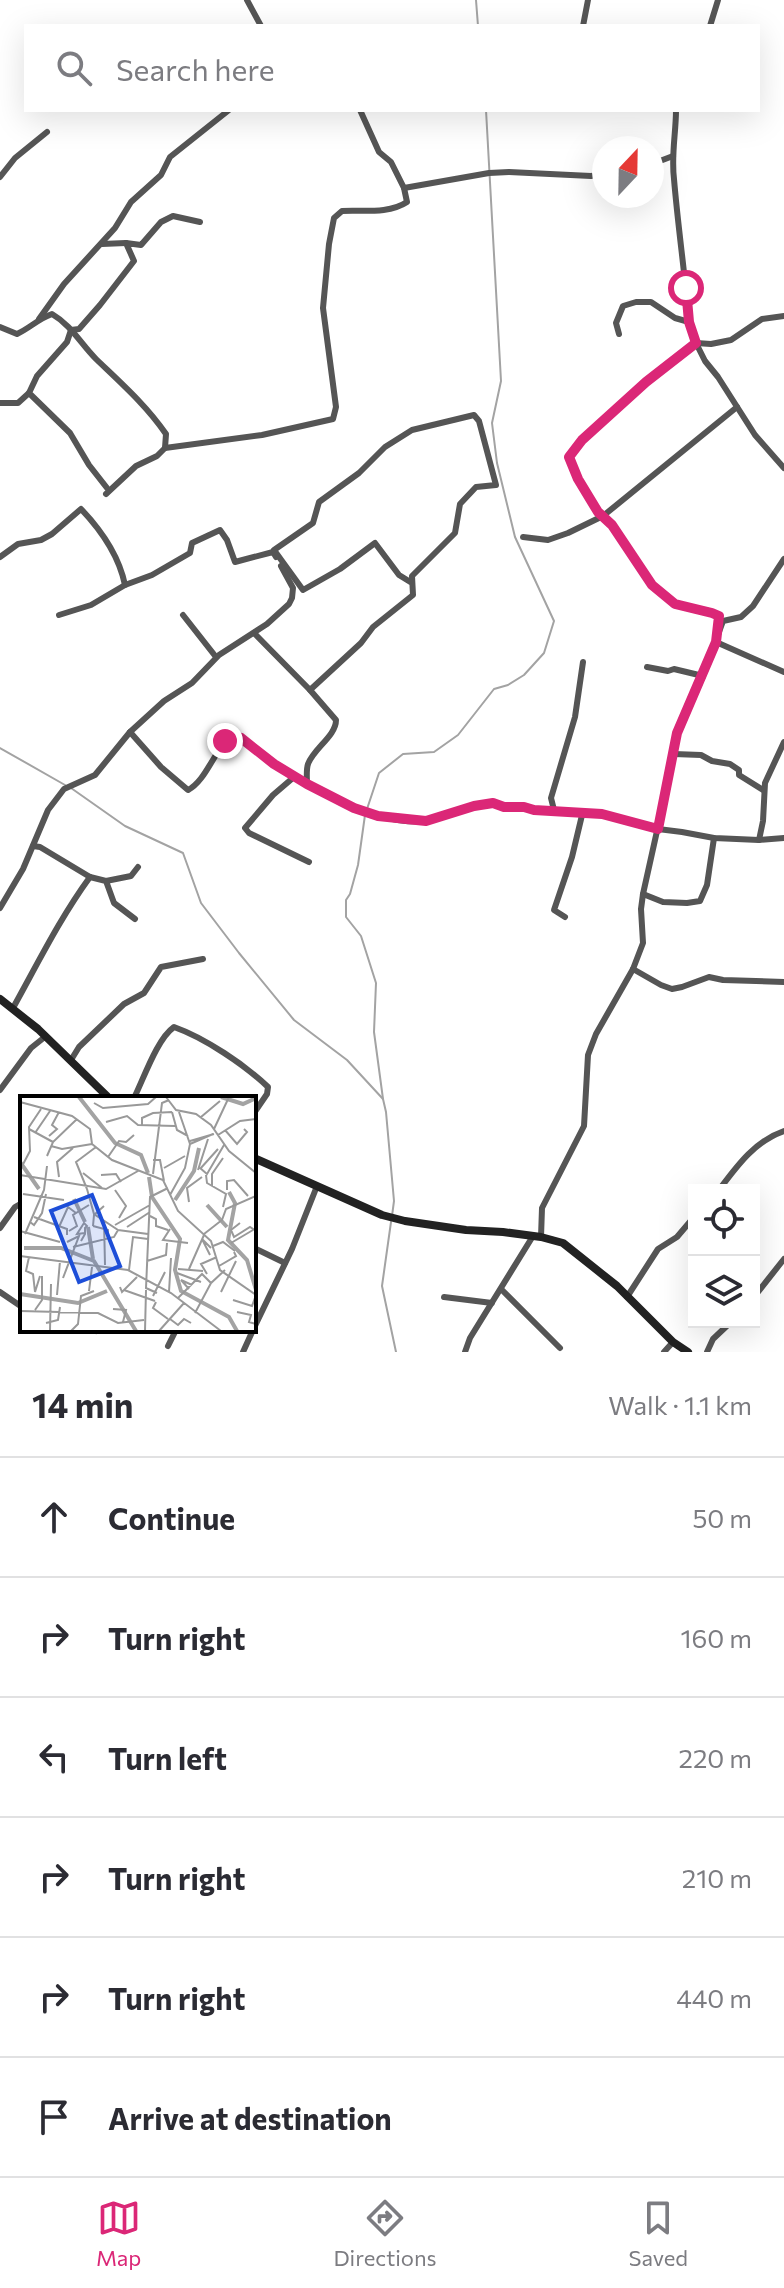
<!DOCTYPE html>
<html lang="en">
<head>
<meta charset="utf-8">
<style>
	:root { --surface:#fff; --page:#f2f2f3; --text:#2b2b33; --muted:#7c7c81; --line:#e1e1e2; --accent:#db2777 }
	body { margin:0; font-family:Commissioner,sans-serif; background:var(--page); color:var(--text) }
	.controls { position:absolute; right:24px; bottom:24px; display:grid; overflow:hidden; border-radius:0px; box-shadow:0 8px 32px #0002 }
	.controls button { width:72px; height:72px; display:grid; place-items:center; padding:0; border:0; border-bottom:2px solid var(--line); background:var(--surface); color:var(--text); font:40px sans-serif }
	.compass { position:absolute; left:592px; top:136px; width:72px; height:72px; border-radius:50%; background:var(--surface); box-shadow:0 8px 32px #0002; rotate:22deg }
	.stop { position:absolute; width:24px; height:24px; margin:-18px; border:6px solid #db2777; border-radius:50%; background:#fff }
	.stop.end { background:#db2777; border-color:#fff; box-shadow:0 2px 8px #0008 }
	.list { margin:0; padding:0; list-style:none }
	h2 { display:flex; justify-content:space-between; align-items:center; height:104px; margin:0; padding:0 32px; font-size:34px }
	h2 small { font-size:26px; font-weight:400; color:var(--muted) }
	.list li { display:grid; grid-template-columns:52px 1fr auto; gap:24px; align-items:center; box-sizing:border-box; height:120px; padding:0 32px; border-top:2px solid var(--line) }
	.list b { display:block; font-size:30px; white-space:nowrap }
	.list em { font-size:26px; font-style:normal; color:var(--muted) }
	.icon { flex:none; width:44px; height:44px; fill:none; stroke:currentColor; stroke-width:2; stroke-linecap:round; stroke-linejoin:round }
	.map { position:relative; flex:none; width:784px; height:1352px; overflow:hidden }
	.search { position:absolute; background:var(--surface); box-shadow:0 8px 32px #0002; left:24px; right:24px; top:24px; height:88px; display:flex; align-items:center; gap:20px; box-sizing:border-box; padding:0 28px; border-radius:0px; color:var(--muted); font-size:30px }
	.sheet { height:824px; background:var(--surface) }
	nav { display:flex; justify-content:space-around; align-items:center; box-sizing:border-box; height:112px; border-top:2px solid var(--line); background:var(--surface); font-size:22px; color:var(--muted) }
	nav a { display:grid; justify-items:center; gap:4px }
	nav .on { color:var(--accent) }
	.map>svg:first-child { display:block }
	.lines { fill:none; stroke-linecap:round; stroke-linejoin:round }
	.stream { stroke:#a3a3a3; stroke-width:2 }
	.street { stroke:#555; stroke-width:6 }
	.secondary { stroke:#222; stroke-width:8 }
	.route { stroke:#db2777; stroke-width:10 }
	.inset-river { fill:none; stroke:#a3a3a3; stroke-width:4 }
	.inset-road { fill:none; stroke:#999; stroke-width:2 }
	.view { fill:#1d4ed8; fill-opacity:0.15; stroke:#1d4ed8; stroke-width:4 }
	.inset-edge { fill:none; stroke:#000; stroke-width:4 }
</style>
</head>
<body>
<div class="map">
<svg width="784" height="1352" viewBox="0 0 784 1352">
	<rect width="100%" height="100%" fill="#fff"/>
	<g class="lines">
		<g class="stream">
			<path d="M476,0L478,26"/>
			<path d="M0,748L65,785"/>
			<path d="M71,788L125,826L183,853L201,903L239,953L294,1020L347,1060L383,1099L386,1112L394,1201L392,1216"/>
			<path d="M367,809L379,773L403,754L434,752L458,735L494,689L508,685L524,675L544,653L554,621L515,537L497,463L492,423L501,381L486,110"/>
			<path d="M365,815L358,865L350,894L346,900V917L361,936L376,983L374,1032L383,1099"/>
			<path d="M391,1222L382,1286L396,1352"/>
		</g>
		<g class="street">
			<path d="M247,0L261,26"/>
			<path d="M583,26L588,0"/>
			<path d="M710,26L718,0"/>
			<path d="M360,110L379,152L391,162L404,188"/>
			<path d="M676,110C676,133 671,155 674,179C678,227 685,274 689,322L696,343L705,361L718,377L755,435L784,468"/>
			<path d="M652,164L673,156"/>
			<path d="M0,177L15,158L47,132"/>
			<path d="M102,244L126,243"/>
			<path d="M39,319L64,284L115,228L131,202L161,175L170,157L229,110"/>
			<path d="M0,327L17,334C30,328 38,319 52,314C71,325 81,344 96,359C121,383 146,405 166,434L165,448L157,456L136,466L106,494"/>
			<path d="M619,334L616,323L623,306L636,302H651L675,318L689,322"/>
			<path d="M0,403H18L29,393"/>
			<path d="M165,448L262,435L333,419L336,407L323,308L329,244L334,218L342,211C363,210 389,214 407,202L404,188L489,173L509,172L591,176L604,174"/>
			<path d="M107,488L89,465L70,433L29,393L37,376L67,342L71,330L79,329L100,305L134,261L126,243L141,245L161,222L173,216L200,222"/>
			<path d="M523,537L548,540L568,533L603,516L737,407"/>
			<path d="M0,557L18,544L41,540L52,534L81,509C101,530 119,556 125,585"/>
			<path d="M59,615L91,605L125,585L152,575L190,553L192,543L220,530L227,540L235,562L273,552L276,557"/>
			<path d="M183,615L216,657"/>
			<path d="M718,626L719,616L712,613L675,604L652,585L612,525L598,512L578,479L569,457L582,440L646,382L696,343L711,344L731,340L762,319L784,316"/>
			<path d="M254,633L310,690L336,720C336,736 314,748 308,764C306,770 307,778 307,784"/>
			<path d="M716,642L784,672"/>
			<path d="M647,667L668,671L674,669L703,676"/>
			<path d="M310,690L361,643L373,627L413,595L412,576L455,533L460,504L476,487L496,485L479,421L474,415L412,430L385,447L359,473L319,502L313,523L274,550L303,590L340,569L375,543L399,575L412,583"/>
			<path d="M130,732L161,767L188,790C209,779 216,741 236,736L241,738C288,776 365,827 428,821C438,820 447,814 457,810C467,807 482,802 493,803C497,804 500,807 504,807C515,809 524,806 534,810L602,814L658,829L682,832L714,838L759,840L784,838"/>
			<path d="M674,754L701,755L712,761L730,764L739,770V775L763,790"/>
			<path d="M294,777L273,795L245,828L249,833L309,862"/>
			<path d="M554,810L551,798L575,717L583,662"/>
			<path d="M759,840L763,821L765,783L784,742"/>
			<path d="M33,846L40,847L90,877L106,881L114,903L135,919"/>
			<path d="M106,881L131,876L138,867"/>
			<path d="M643,894L663,902L687,903L700,901L707,885L714,838"/>
			<path d="M0,908L23,869L48,810L64,789L95,775L130,732L164,701L192,683L219,655L267,624L289,604L292,598L293,588L281,566"/>
			<path d="M565,917L554,910L572,857L583,811"/>
			<path d="M633,969L661,985L672,989L682,987L709,977L723,980L784,982"/>
			<path d="M13,1008C38,963 60,918 90,877"/>
			<path d="M71,1060L79,1047L124,1004L144,993L161,967L203,959"/>
			<path d="M0,1090L31,1048L46,1036"/>
			<path d="M134,1098C144,1078 157,1039 174,1027C205,1038 245,1065 268,1087L267,1094L254,1113"/>
			<path d="M719,1190C737,1166 755,1141 784,1131"/>
			<path d="M0,1228L15,1207L22,1203"/>
			<path d="M541,1237L542,1208L584,1126L588,1055L596,1034L633,969L643,943L641,909L643,894L669,777L677,733L703,676L723,621L741,617L753,606L784,559"/>
			<path d="M254,1248L285,1263"/>
			<path d="M501,1289L560,1348"/>
			<path d="M0,1292L22,1307"/>
			<path d="M444,1297L492,1303"/>
			<path d="M627,1297L658,1249L677,1237L694,1217"/>
			<path d="M754,1297L784,1259"/>
			<path d="M254,1328L292,1249L317,1186"/>
			<path d="M94,1330L96,1331"/>
			<path d="M168,1346L176,1330"/>
			<path d="M243,1352L253,1330"/>
			<path d="M465,1352L470,1338L533,1236"/>
			<path d="M664,1352L673,1342"/>
			<path d="M707,1352L713,1339L731,1322"/>
		</g>
		<g class="secondary">
			<path d="M0,999L38,1029L109,1098"/>
			<path d="M254,1158L382,1215L405,1221L466,1230L503,1232L541,1237L563,1243L617,1286L673,1342L688,1352"/>
		</g>
	</g>
	<g class="lines">
		<path class="route" d="M225,741L232,736L241,738L274,764L307,784L354,808L378,816L426,821L474,806L493,803L504,807H524L534,810L602,814L658,829L677,733L716,642L719,616L712,613L675,604L652,585L612,525L598,512L578,479L569,457L582,440L646,382L696,343L689,322L686,288"/>
	</g>
	<g transform="translate(20 1096)">
		<rect width="236" height="236" fill="#fff"/>
		<path class="inset-river" d="M59,1L95,47L121,59L128,77M201,1L223,8L236,2M0,66L19,93M129,81L132,101L160,143L155,174L161,195L209,221L217,235M209,96L215,107L208,144L227,164L236,194M54,103L65,126M155,104L174,75L179,52M187,109L207,131M68,131L73,163M4,152H41L74,165L116,235M0,198L58,207L87,195"/>
		<path class="inset-road" d="M146,1L156,14L176,18L191,29L209,55L236,77M0,6L52,20L70,33L72,48L92,64L143,84L158,115L191,145L200,174L236,199M74,7L83,12L128,8L136,1M152,16L157,34L168,40M181,21L200,5M86,26L107,20L118,29L155,30M122,29V22L133,17L152,16M9,33L33,46M194,33L209,1M205,34L217,48L227,36L224,33M15,37L30,15M198,39L220,25L236,23M29,40L37,33L32,29L39,16M170,45L194,38M170,48L193,38M31,50L42,53L72,48M27,60L33,46L57,23M88,61L99,45L106,46L114,39M133,64H140L144,85M144,72L165,60M180,72L187,78L204,49M180,73L198,53M0,74L10,55L9,31L21,13M178,74L188,43M63,77L82,92M133,78L142,7L149,4M0,79L86,93L118,75M81,79L96,78L101,86M186,79L187,87L206,98L203,111M39,81L37,66L53,52M192,91V78L203,62M67,93L56,66L76,51M95,94L106,110L99,122M207,94V85L214,84L228,100M3,98L44,104M150,99L165,72L170,48L159,16M169,106L167,92L182,81M130,120L136,123V130L148,134M14,121L47,133V139M84,125L85,169M10,126L14,129L22,117L26,98M220,127L211,134L214,141L230,131L236,135M95,129L130,109M73,130L74,119L84,110M73,130L88,134V143M39,131L48,111L56,117M107,131L130,116M150,133L143,144L168,147M98,134L128,138M0,135L40,146M49,135L57,130L53,119L69,109M5,138L24,94L27,70M184,138L202,124L206,113L236,100M61,145L65,138V132L67,130L64,127L57,138L65,137M211,147L233,134M193,150L203,146L215,155M53,151L94,141L98,134L74,118L67,93M190,159L182,143L191,152M0,160L108,174L151,197L201,235M9,161L6,175L13,178L15,196L20,180M127,165L146,159L147,147M199,170L216,160L214,156M158,173L183,175M169,173L184,139M109,174L113,141L128,143M157,177L181,186M187,178L181,168L197,161M43,182L59,140L47,146M100,191L102,196L117,181M169,193L161,184L172,189M104,194L135,205M69,195L72,171M149,196L151,162M201,196L216,165M137,197L126,192L130,101L148,92M37,199L40,165M133,200L145,176M158,202L182,178L191,187L205,174M213,204L232,210L236,199M136,206L133,212L148,223M93,213L106,214L103,226M15,214L22,204V180M0,215L78,217L98,227L124,224M217,216L231,219L229,226L236,228M175,217L191,187M150,223L158,229L164,223L171,227M26,227L38,224L40,211M30,234L31,188M14,235H41M51,235L58,228L61,200L74,195M125,235L126,194M139,235L164,207"/>
		<path class="view" d="M72,99L100,170L59,186L31,115Z"/>
		<rect width="236" height="236" class="inset-edge"/>
	</g>
</svg>
<div class="controls">
<button><svg class="icon" aria-label="locate" viewBox="0 0 24 24"><circle cx="12" cy="12" r="6"/><path d="M12 2v4M12 18v4M2 12h4M18 12h4"/></svg></button>
<button><svg class="icon" aria-label="layers" viewBox="0 0 24 24"><path d="M12 4l9 5-9 5-9-5zM3 14l9 5 9-5"/></svg></button>
</div>
<svg class="compass" viewBox="-18 -18 36 36"><path d="M0-13l5 13h-10z" fill="#e53935"/><path d="M0 13l5-13h-10z" fill="#7c7c81"/></svg>
<div class="stop" style="left:686px;top:288px"></div>
<div class="stop end" style="left:225px;top:741px"></div>
<div class="search"><svg class="icon" aria-label="search" viewBox="0 0 24 24"><circle cx="10" cy="10" r="6"/><path d="M15 15l6 6"/></svg>Search here</div>
</div>
<section class="sheet">
<h2>14 min<small>Walk · 1.1 km</small></h2>
<ul class="list">
<li><svg class="icon" aria-label="ahead" viewBox="0 0 24 24"><path d="M12 20V5M6 11l6-6 6 6"/></svg><div><b>Continue</b></div><em>50 m</em></li>
<li><svg class="icon" aria-label="right" viewBox="0 0 24 24"><path d="M7 20v-9h11M14 6l5 5-5 5"/></svg><div><b>Turn right</b></div><em>160 m</em></li>
<li><svg class="icon" aria-label="left" viewBox="0 0 24 24"><path d="M17 20v-9H6M10 6l-5 5 5 5"/></svg><div><b>Turn left</b></div><em>220 m</em></li>
<li><svg class="icon" aria-label="right" viewBox="0 0 24 24"><path d="M7 20v-9h11M14 6l5 5-5 5"/></svg><div><b>Turn right</b></div><em>210 m</em></li>
<li><svg class="icon" aria-label="right" viewBox="0 0 24 24"><path d="M7 20v-9h11M14 6l5 5-5 5"/></svg><div><b>Turn right</b></div><em>440 m</em></li>
<li><svg class="icon" aria-label="arrive" viewBox="0 0 24 24"><path d="M6 21V4h12l-3 4 3 4H6"/></svg><div><b>Arrive at destination</b></div></li>
</ul>
</section>
<nav>
<a class="on"><svg class="icon" aria-label="map" viewBox="0 0 24 24"><path d="M3 6l6-2 6 2 6-2v14l-6 2-6-2-6 2zM9 4v14M15 6v14"/></svg>Map</a>
<a><svg class="icon" aria-label="directions" viewBox="0 0 24 24"><path d="M12 3l9 9-9 9-9-9zM9 14v-3h6M13 9l2 2-2 2"/></svg>Directions</a>
<a><svg class="icon" aria-label="saved" viewBox="0 0 24 24"><path d="M7 4h10v16l-5-4-5 4z"/></svg>Saved</a>
</nav>
</body>
</html>
